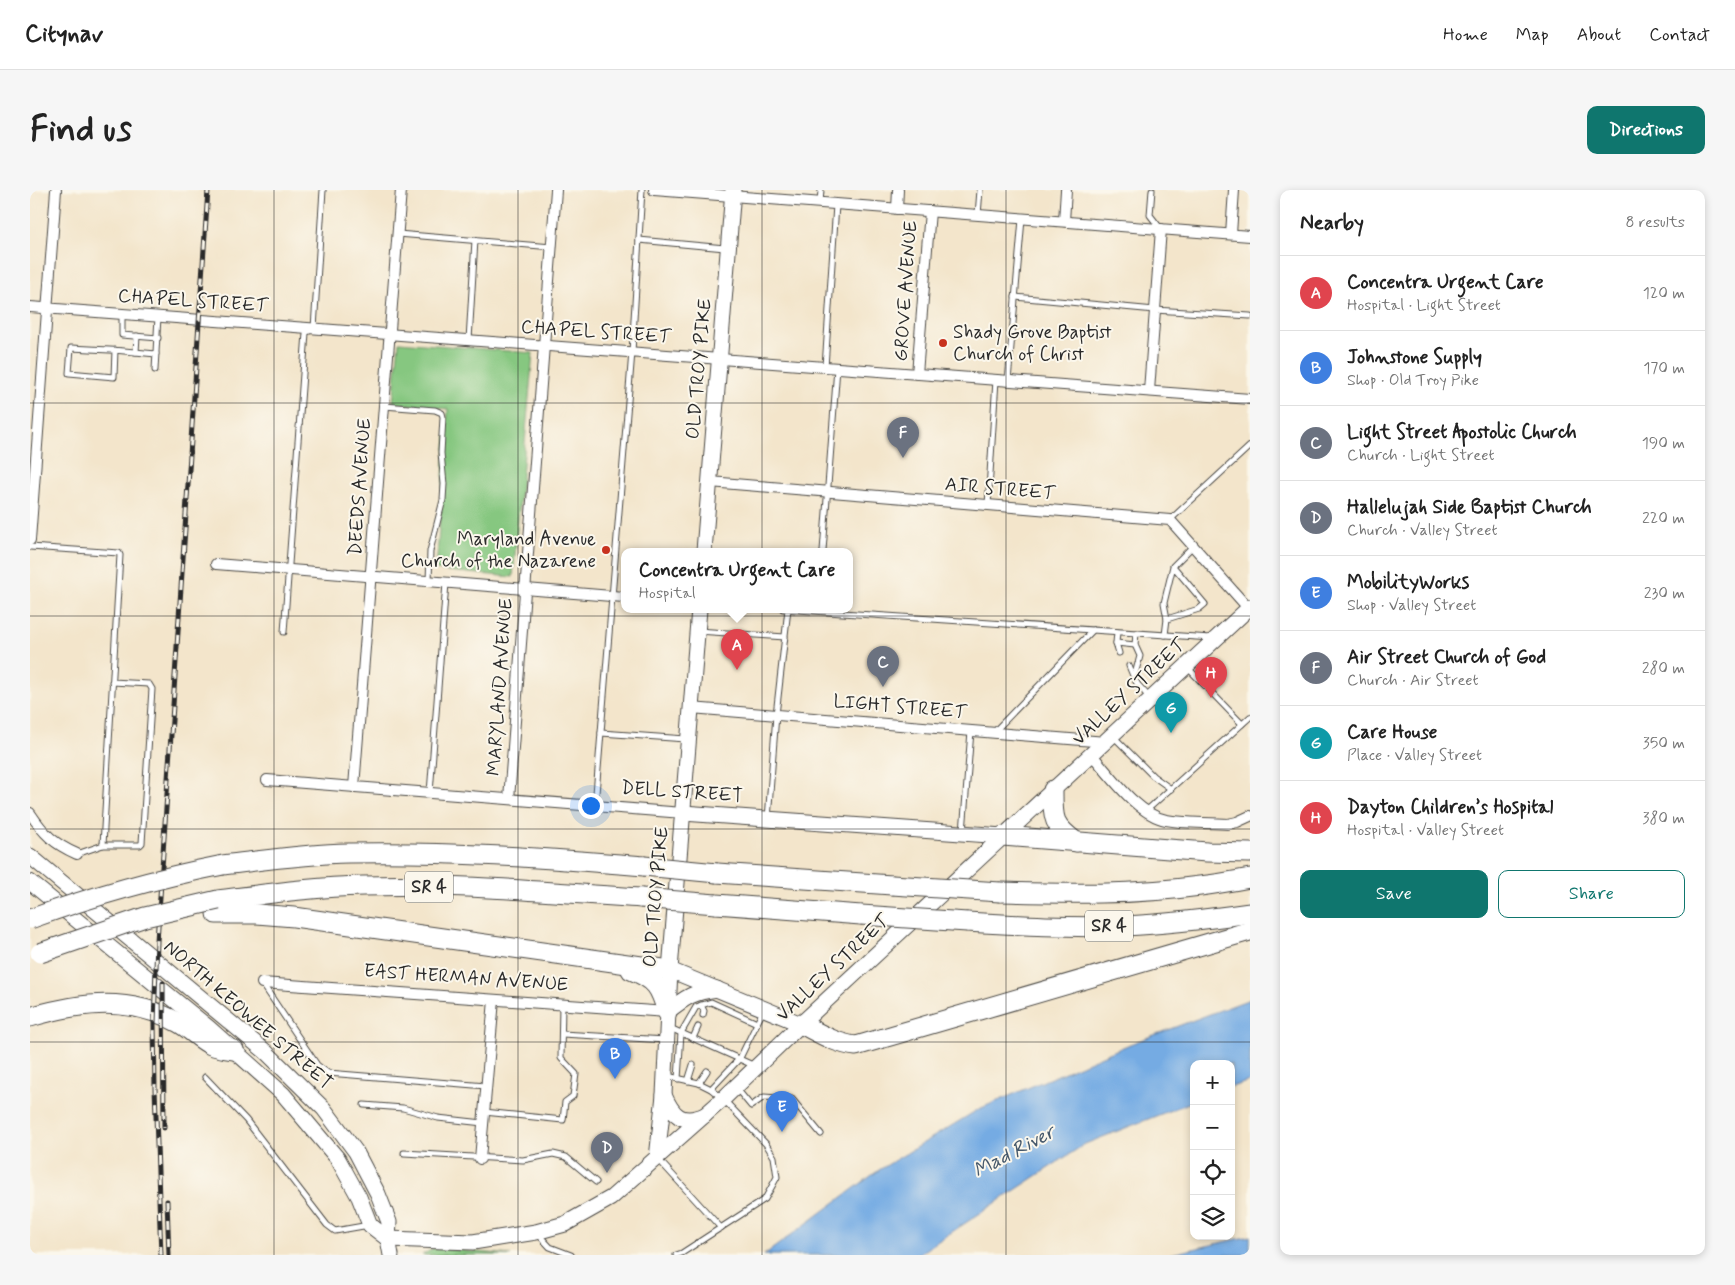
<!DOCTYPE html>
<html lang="en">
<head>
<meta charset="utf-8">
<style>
	:root { --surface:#fff; --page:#f6f6f6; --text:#222; --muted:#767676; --line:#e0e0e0; --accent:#0f766e }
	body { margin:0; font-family:Mynerve,sans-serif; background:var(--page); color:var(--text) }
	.controls { position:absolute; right:15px; bottom:15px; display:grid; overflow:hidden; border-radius:10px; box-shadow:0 2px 8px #0003 }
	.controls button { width:45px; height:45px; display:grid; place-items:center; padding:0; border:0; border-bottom:1px solid var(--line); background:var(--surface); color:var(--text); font:25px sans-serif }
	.you { position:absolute; left:560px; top:615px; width:18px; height:18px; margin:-12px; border:4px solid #fff; border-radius:50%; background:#1a73e8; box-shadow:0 0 0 8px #1a73e833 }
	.badge { display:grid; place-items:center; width:32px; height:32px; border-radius:50%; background:var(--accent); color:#fff; font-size:16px; font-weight:700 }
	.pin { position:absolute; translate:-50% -41px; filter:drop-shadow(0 1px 2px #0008) }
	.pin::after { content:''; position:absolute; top:26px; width:18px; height:15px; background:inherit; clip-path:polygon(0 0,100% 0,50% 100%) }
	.popup { position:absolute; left:591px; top:358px; width:232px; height:65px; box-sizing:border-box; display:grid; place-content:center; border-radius:10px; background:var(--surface); filter:drop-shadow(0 1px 4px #0005); font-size:16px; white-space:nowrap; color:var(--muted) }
	.popup b { font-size:19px; color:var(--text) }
	.popup::after { content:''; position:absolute; left:50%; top:100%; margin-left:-10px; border:10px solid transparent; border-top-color:var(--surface) }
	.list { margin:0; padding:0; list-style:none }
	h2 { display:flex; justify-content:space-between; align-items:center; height:65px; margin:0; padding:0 20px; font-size:21px }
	h2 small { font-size:16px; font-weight:400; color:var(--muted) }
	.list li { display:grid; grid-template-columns:32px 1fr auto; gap:15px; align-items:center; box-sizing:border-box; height:75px; padding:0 20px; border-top:1px solid var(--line) }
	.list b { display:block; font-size:19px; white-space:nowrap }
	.list p { margin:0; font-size:16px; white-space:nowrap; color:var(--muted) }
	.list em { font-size:16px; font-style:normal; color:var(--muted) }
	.actions { display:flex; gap:10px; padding:15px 20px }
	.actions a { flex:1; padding:11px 0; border:1px solid var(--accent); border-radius:10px; text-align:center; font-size:18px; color:var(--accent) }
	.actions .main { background:var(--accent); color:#fff }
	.icon { flex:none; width:28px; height:28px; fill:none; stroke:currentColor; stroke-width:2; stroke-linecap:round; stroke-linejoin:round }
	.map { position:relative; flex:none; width:1220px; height:1065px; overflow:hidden; border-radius:10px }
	header { display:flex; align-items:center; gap:30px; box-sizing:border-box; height:70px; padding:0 25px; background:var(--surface); border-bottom:1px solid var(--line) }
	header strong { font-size:24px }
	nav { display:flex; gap:28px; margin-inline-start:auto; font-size:18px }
	.intro { display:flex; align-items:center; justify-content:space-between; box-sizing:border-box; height:120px; padding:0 30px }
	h1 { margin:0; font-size:35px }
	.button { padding:12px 22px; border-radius:10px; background:var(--accent); color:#fff; font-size:18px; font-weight:700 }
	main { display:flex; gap:30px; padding:0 30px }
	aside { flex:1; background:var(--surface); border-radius:10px; box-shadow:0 2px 8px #0003 }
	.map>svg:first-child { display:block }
	.green { fill:#86c780; stroke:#587956 }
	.water { fill:#74abe3; stroke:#506b87 }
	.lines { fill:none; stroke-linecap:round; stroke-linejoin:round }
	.service-casing { stroke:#494743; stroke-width:7 }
	.minor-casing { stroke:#494743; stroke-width:12 }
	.secondary-casing { stroke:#494743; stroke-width:17 }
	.motorway-casing { stroke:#494743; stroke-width:21 }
	.service { stroke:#fff; stroke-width:5 }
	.minor { stroke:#fff; stroke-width:10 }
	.secondary { stroke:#fff; stroke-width:15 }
	.motorway { stroke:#fff; stroke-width:19 }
	.rail-casing { stroke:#2b2b2b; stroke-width:5 }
	.rail { stroke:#fbf7ec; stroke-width:3; stroke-dasharray:9; stroke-linecap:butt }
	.motorway-bridge-casing { stroke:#494743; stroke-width:21; stroke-linecap:butt }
	.motorway-bridge { stroke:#fff; stroke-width:19 }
	.grid { fill:none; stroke:#2b2b2b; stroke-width:1; stroke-opacity:0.55 }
	.poi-dot { fill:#c8321e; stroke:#fbf7ec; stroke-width:2 }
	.labels { text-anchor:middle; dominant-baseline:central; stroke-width:4; stroke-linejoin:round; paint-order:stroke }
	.shield { fill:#fbf7ec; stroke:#696865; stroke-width:1 }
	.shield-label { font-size:18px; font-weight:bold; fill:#2b2b2b }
	.street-label { font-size:19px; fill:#2b2b2b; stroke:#fbf7ec }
	.poi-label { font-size:19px; fill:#2b2b2b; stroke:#fbf7ec; text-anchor:start }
	.water-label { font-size:20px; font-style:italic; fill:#45586b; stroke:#fbf7ec }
</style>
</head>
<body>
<header>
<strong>Citynav</strong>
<nav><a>Home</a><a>Map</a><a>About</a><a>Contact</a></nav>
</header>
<div class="intro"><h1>Find us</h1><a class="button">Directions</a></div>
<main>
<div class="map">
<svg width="1220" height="1065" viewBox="0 0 1220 1065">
	<rect width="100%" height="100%" fill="#fbf7ec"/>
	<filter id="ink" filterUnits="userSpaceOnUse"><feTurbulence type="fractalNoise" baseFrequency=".02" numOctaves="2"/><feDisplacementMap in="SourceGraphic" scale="10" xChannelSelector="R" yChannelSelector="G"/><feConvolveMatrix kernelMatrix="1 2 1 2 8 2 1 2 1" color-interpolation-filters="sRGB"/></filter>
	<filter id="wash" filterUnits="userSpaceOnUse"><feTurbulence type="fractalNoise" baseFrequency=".0096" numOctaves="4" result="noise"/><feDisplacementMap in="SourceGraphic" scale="20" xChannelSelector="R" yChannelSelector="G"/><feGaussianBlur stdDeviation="1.12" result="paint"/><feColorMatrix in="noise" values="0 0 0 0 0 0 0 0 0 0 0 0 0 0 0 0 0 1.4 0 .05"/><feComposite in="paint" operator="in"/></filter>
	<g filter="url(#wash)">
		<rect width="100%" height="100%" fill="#f3e5cb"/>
		<g class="green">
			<path d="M369,152L503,163L483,387L406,380L418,219L363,213Z"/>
			<path d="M404,1058L481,1065H392Z"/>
		</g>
		<g class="water">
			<path d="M1220,809V891L1201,897V874H1164V911L1055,954L887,1065H734L849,980L949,919L1100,854Z"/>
			<path d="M1220,1046V1065H1137Z"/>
		</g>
	</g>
	<g filter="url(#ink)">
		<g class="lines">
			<g class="service-casing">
				<g id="service">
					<path d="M1122,0L1120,25L1130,38"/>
					<path d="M790,13L791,0"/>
					<path d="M948,25L950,0"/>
					<path d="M368,44L522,57"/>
					<path d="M609,50L695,58"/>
					<path d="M985,107L1125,120L1220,126"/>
					<path d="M92,124V145L128,148"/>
					<path d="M439,150L445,50"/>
					<path d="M85,160L84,187L39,183L41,158C70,159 98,161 126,164"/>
					<path d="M106,162L107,146"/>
					<path d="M795,177L806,15"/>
					<path d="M125,180L128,127"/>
					<path d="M978,191L992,29"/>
					<path d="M354,216L405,220L412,223L413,227L411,263L414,294L413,310L400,361L399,391"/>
					<path d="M958,315L966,190"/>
					<path d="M1140,330L1220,256"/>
					<path d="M0,357L89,363L90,365L73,655H110L112,653L122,499L119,494L82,492"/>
					<path d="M793,361L807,178"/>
					<path d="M1143,376L1134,413L1137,429L1169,419L1175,414L1143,376L1163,356"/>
					<path d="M753,419L1181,448"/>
					<path d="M668,441L755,447"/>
					<path d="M254,442L276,143L284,138L293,0"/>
					<path d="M1087,442L1086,453L1089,463"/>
					<path d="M1106,443L1105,455L1110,466L1104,488L1108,495L1119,507"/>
					<path d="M1135,445L1137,429"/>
					<path d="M1086,453L1105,455"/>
					<path d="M1099,476L1104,488"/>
					<path d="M1157,477L1212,534"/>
					<path d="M964,542L1063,440"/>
					<path d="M571,543L656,549"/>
					<path d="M1083,546L1123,586L1141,599"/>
					<path d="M400,603L416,393"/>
					<path d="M565,616L602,162L612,0"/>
					<path d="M1116,621L1220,527"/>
					<path d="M738,629L746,525L758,419"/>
					<path d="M933,642L941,541"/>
					<path d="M47,664L73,655"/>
					<path d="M232,793L287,875L298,883L456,896"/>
					<path d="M671,815L674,821L673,825"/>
					<path d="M640,838L725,876"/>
					<path d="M532,844L636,850"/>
					<path d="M663,848L668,837"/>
					<path d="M637,886L669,893L681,899L693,909L736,954L744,967L747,987L735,1009L652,1063L646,1065"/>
					<path d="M175,887L216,930L297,1035L305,1041L339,1035"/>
					<path d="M648,889L651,843L666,817L681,812L727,833"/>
					<path d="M658,891L663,875"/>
					<path d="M669,893L677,881"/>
					<path d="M681,899L710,868L733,821"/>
					<path d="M707,899L721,916L734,907L762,909L791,944"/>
					<path d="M334,915L373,918L408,928L453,933"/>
					<path d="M454,922L533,930L535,912L543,906L546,884L531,868L532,815"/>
					<path d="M374,963L493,970L523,964L536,967L566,992"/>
					<path d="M629,970L691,1038"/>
					<path d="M507,1043L520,1057L541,1065"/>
				</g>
			</g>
			<g class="minor-casing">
				<g id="minor">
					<path d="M624,0L1220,46"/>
					<path d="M867,19L868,0"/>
					<path d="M1034,31L1036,0"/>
					<path d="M1201,44L1204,0"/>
					<path d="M0,117L1220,209"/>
					<path d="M887,184L900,21"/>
					<path d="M1119,201L1131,39"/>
					<path d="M680,292L1140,330L1219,419"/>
					<path d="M0,350L26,0"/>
					<path d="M186,374L594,407"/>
					<path d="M661,518L1076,552"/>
					<path d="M1062,565C1081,586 1108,625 1136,630C1156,634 1178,632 1198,634L1207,632L1220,626"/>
					<path d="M237,590L653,623"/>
					<path d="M324,597L371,0"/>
					<path d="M479,609L526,0"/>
					<path d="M0,623C14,644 24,654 47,664"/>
					<path d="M232,793L637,822"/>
					<path d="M450,969L464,810"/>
				</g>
			</g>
			<g class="secondary-casing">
				<g id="secondary">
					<path d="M674,361L703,0"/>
					<path d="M653,623L973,646"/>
					<path d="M0,666L236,862L294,919L326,962L348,1004L359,1032L358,1049L361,1065"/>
					<path d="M0,692L179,838L253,904L308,969L329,1007L340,1035L358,1049"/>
					<path d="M640,780L771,834"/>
					<path d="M637,822C656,807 663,802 687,799"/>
					<path d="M634,905C643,926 652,935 675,925"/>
					<path d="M627,968L634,905L640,780L669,419"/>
					<path d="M358,1049L443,1052L506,1042L535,1034L581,1008L693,909L771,834L1220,417"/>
				</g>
			</g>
			<g class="motorway-casing">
				<g id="motorway">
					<path d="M1023,600C1023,629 1022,634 1046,652"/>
					<path d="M973,646L1177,662L1220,663"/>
					<path d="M193,675C234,670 276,664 318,663C417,661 515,668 614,676"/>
					<path d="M687,683L862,695"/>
					<path d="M970,702C1036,704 1104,705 1170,696C1187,694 1204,691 1220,688"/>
					<path d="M188,710C236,704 284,697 333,696C426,693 518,702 611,708"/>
					<path d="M686,714L831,725"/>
					<path d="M186,724H227L264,727L640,780"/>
					<path d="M937,732C989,735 1042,738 1094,736C1136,734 1178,729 1220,723"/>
					<path d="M601,780C626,790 630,797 637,822"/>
					<path d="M0,827C52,812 100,806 149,833C160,839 170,850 181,855C188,858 196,859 204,860"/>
					<path d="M771,834C789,843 806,854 826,856L1220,741"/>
				</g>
			</g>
			<use href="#service" class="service"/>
			<use href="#minor" class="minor"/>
			<use href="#secondary" class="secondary"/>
			<use href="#motorway" class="motorway"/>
			<g class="rail-casing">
				<g id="rail">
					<path d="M133,793L134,938"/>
					<path d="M137,1011L139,1065"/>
					<path d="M131,1065L125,898L124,833L127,751L178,0"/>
				</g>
			</g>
			<use href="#rail" class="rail"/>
			<g class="motorway-bridge-casing">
				<g id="motorway-bridge">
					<path d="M614,676L687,683"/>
					<path d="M862,695L970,702"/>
					<path d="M611,708L686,714"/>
					<path d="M831,725L937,732"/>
					<path d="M0,729C63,706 127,688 193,675"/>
					<path d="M10,763L115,727L188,710"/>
				</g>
			</g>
			<use href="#motorway-bridge" class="motorway-bridge"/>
		</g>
	</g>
	<path class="grid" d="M244,0V1065M488,0V1065M732,0V1065M976,0V1065M0,213H1220M0,426H1220M0,639H1220M0,852H1220"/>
	<g class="poi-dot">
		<circle cx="913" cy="153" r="5"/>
		<circle cx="576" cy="360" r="5"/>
	</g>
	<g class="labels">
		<g class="shield">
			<rect x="375" y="681.5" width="48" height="31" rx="4"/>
			<rect x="1055" y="720.5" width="48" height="31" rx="4"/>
		</g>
		<g class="shield-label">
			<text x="399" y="697">SR 4</text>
			<text x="1079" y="736">SR 4</text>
		</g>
		<g class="street-label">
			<text transform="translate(876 101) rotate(-86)">GROVE AVENUE</text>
			<text transform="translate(163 111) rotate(4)">CHAPEL STREET</text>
			<text transform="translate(566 142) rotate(4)">CHAPEL STREET</text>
			<text transform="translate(669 179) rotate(-85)">OLD TROY PIKE</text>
			<text transform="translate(330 297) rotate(-86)">DEEDS AVENUE</text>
			<text transform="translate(970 299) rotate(5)">AIR STREET</text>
			<text transform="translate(470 497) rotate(-86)">MARYLAND AVENUE</text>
			<text transform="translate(1099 502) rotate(-43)">VALLEY STREET</text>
			<text transform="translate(870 517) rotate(5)">LIGHT STREET</text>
			<text transform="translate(652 602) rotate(4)">DELL STREET</text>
			<text transform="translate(626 707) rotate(-85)">OLD TROY PIKE</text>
			<text transform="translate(803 778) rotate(-43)">VALLEY STREET</text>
			<text transform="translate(436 788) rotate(4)">EAST HERMAN AVENUE</text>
			<text transform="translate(218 825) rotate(41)">NORTH KEOWEE STREET</text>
		</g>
		<g class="poi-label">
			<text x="923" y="142">Shady Grove Baptist<tspan x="923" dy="22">Church of Christ</tspan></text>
			<text x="566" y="349" text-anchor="end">Maryland Avenue<tspan x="566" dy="22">Church of the Nazarene</tspan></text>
		</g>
		<g class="water-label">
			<text transform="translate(984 962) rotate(-28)">Mad River</text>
		</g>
	</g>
</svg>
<div class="controls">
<button>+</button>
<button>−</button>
<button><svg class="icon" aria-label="locate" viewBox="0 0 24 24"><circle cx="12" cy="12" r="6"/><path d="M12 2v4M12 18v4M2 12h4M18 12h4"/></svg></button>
<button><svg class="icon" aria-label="layers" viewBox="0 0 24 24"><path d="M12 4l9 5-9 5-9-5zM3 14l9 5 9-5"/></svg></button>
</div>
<div class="you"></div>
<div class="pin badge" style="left:707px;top:480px;background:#e0444e">A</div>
<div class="popup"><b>Concentra Urgent Care</b>Hospital</div>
<div class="pin badge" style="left:585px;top:889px;background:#3f7fe0">B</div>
<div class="pin badge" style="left:853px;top:497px;background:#6b7280">C</div>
<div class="pin badge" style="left:577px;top:983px;background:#6b7280">D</div>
<div class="pin badge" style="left:752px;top:942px;background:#3f7fe0">E</div>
<div class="pin badge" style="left:873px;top:268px;background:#6b7280">F</div>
<div class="pin badge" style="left:1141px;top:543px;background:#0f9aa8">G</div>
<div class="pin badge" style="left:1181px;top:508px;background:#e0444e">H</div>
</div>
<aside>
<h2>Nearby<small>8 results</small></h2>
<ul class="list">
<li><span class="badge" style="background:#e0444e">A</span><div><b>Concentra Urgent Care</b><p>Hospital · Light Street</p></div><em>120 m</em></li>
<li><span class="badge" style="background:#3f7fe0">B</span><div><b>Johnstone Supply</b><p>Shop · Old Troy Pike</p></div><em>170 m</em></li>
<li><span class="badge" style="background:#6b7280">C</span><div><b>Light Street Apostolic Church</b><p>Church · Light Street</p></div><em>190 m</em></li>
<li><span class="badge" style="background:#6b7280">D</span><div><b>Hallelujah Side Baptist Church</b><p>Church · Valley Street</p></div><em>220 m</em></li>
<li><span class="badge" style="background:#3f7fe0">E</span><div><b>MobilityWorks</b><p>Shop · Valley Street</p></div><em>230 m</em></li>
<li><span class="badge" style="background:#6b7280">F</span><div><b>Air Street Church of God</b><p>Church · Air Street</p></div><em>280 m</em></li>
<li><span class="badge" style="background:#0f9aa8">G</span><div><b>Care House</b><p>Place · Valley Street</p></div><em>350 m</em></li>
<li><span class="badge" style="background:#e0444e">H</span><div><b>Dayton Children’s Hospital</b><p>Hospital · Valley Street</p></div><em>380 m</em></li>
</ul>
<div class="actions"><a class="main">Save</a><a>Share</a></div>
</aside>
</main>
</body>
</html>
